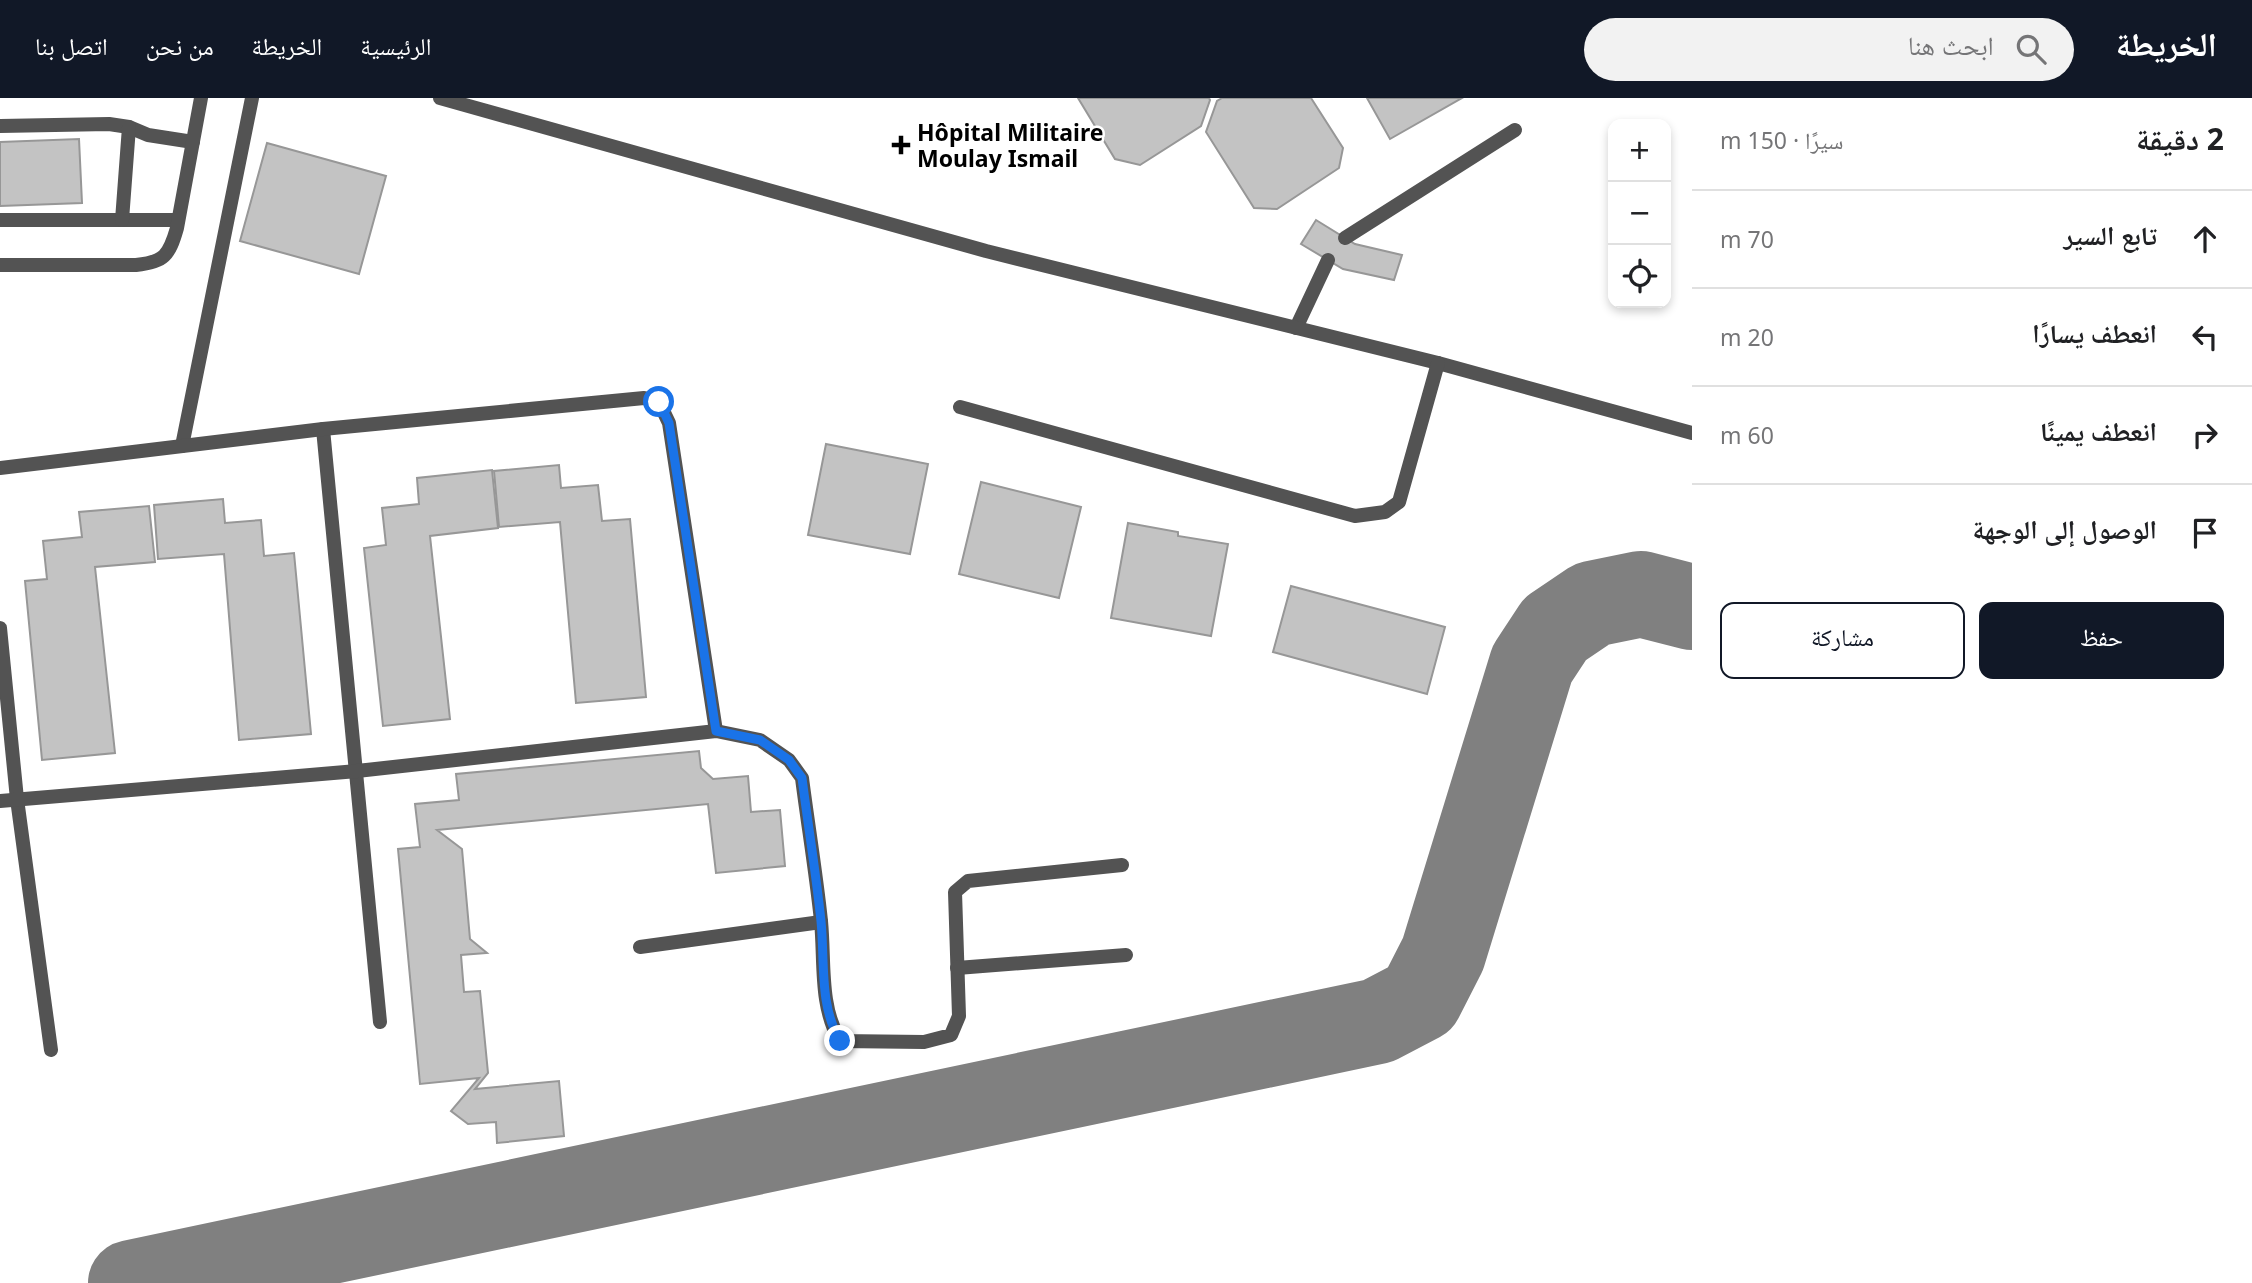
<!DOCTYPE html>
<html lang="ar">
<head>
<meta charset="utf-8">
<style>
	:root { --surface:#fff; --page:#f2f2f2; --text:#202124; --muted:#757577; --line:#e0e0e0; --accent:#111827 }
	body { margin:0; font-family:"Noto Sans","Noto Naskh Arabic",sans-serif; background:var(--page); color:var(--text); direction:rtl }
	.controls { position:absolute; right:21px; top:21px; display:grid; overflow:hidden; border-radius:14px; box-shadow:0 4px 10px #0003 }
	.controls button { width:63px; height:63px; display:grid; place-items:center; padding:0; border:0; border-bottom:2px solid var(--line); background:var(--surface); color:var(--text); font:35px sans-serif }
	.stop { position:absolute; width:21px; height:21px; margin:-16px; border:5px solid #1a73e8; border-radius:50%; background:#fff }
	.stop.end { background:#1a73e8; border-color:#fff; box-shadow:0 2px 7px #0008 }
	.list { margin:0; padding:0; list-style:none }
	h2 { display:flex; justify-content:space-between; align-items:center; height:91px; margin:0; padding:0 28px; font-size:30px }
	h2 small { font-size:23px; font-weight:400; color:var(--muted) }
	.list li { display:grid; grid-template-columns:46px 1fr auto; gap:21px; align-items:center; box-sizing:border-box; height:98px; padding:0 28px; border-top:2px solid var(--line) }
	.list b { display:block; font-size:26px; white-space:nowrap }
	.list em { font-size:23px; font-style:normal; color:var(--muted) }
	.actions { display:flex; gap:14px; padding:21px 28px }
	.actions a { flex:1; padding:16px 0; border:2px solid var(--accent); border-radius:14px; text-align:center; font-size:24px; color:var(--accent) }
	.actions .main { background:var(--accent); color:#fff }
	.icon { flex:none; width:38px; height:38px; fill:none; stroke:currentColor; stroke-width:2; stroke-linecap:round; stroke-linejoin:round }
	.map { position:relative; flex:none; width:1692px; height:1185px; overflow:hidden; direction:ltr }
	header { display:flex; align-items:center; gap:42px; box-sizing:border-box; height:98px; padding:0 35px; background:var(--accent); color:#fff }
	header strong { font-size:33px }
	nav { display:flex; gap:38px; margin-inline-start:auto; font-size:24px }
	.search { width:490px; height:63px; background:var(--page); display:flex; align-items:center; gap:18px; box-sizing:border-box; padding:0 24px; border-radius:38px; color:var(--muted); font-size:26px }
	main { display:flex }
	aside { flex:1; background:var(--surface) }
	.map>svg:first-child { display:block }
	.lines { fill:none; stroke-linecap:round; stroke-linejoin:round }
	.taxiway { stroke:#808080; stroke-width:86 }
	.building { fill:#c3c3c3; stroke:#979797; stroke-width:2 }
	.lane { stroke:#535353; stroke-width:14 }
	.street { stroke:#535353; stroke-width:14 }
	.route { stroke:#1a73e8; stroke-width:9 }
	.poi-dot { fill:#000; stroke:#fff; stroke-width:2.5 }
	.labels { text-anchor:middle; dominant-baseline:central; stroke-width:5; stroke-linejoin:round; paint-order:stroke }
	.poi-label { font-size:23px; font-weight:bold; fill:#000; stroke:#fff; text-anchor:start }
</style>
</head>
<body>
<header>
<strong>الخريطة</strong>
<div class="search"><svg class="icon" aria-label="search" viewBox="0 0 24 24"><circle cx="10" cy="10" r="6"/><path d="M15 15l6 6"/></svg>ابحث هنا</div>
<nav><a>الرئيسية</a><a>الخريطة</a><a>من نحن</a><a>اتصل بنا</a></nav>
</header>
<main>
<aside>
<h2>2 دقيقة<small>سيرًا · 150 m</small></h2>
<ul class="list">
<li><svg class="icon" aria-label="ahead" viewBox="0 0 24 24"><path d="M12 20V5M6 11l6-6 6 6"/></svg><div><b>تابع السير</b></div><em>70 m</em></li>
<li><svg class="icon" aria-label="left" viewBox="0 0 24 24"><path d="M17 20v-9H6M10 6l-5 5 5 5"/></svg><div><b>انعطف يسارًا</b></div><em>20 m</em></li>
<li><svg class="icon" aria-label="right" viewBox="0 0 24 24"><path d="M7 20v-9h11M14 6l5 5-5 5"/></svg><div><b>انعطف يمينًا</b></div><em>60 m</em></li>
<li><svg class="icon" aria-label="arrive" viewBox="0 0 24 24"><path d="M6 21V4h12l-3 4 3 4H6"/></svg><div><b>الوصول إلى الوجهة</b></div></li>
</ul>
<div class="actions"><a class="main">حفظ</a><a>مشاركة</a></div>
</aside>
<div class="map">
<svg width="1692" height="1185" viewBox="0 0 1692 1185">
	<rect width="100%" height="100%" fill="#fff"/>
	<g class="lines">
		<path class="taxiway" d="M131,1185L1378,923L1420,901L1443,856L1532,566L1555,531L1592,506L1641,496L1692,509"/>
	</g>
	<g class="building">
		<path d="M1078,0H1209L1210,2L1201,28L1140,67L1115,61Z"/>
		<path d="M1222,0H1311L1343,50L1339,70L1277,111L1254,110L1206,34L1217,3Z"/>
		<path d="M1367,0H1462L1390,41Z"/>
		<path d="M79,41L82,105L0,108V44Z"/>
		<path d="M267,45L386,78L359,176L240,143Z"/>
		<path d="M1316,122L1355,146L1402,157L1394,182L1343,171L1301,146Z"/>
		<path d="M826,346L928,366L910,456L808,437Z"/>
		<path d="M559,367L561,390L598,387L602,423L630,421L646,599L576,605L560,424L499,429L494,373Z"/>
		<path d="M492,372L498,430L430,438L450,621L383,628L364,450L386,447L382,410L419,406L417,380Z"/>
		<path d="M981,384L1081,409L1059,500L959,476Z"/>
		<path d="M223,401L225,425L261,422L264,458L294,455L311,636L239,642L224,456L158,461L154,407Z"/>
		<path d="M149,408L155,464L95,469L115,655L42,662L25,483L47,481L43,443L82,439L79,414Z"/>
		<path d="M1128,425L1178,434V438L1228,446L1211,538L1111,520Z"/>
		<path d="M1291,488L1445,529L1427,596L1273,554Z"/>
		<path d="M699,653L701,670L713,681L748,678L751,714L780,712L785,768L716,775L708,706L437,732L462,751L470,841L487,855L461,857L464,894L480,893L488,975L475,991L559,983L564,1038L497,1045L496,1024L468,1026L451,1013L479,980L420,986L398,751L420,749L415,706L459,702L456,676Z"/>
	</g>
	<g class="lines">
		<g class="lane">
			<path d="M0,28L109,26L129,29L148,37L193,44"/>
			<path d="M0,122H178"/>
			<path d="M122,122L129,29"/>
			<path d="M1345,140L1515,32"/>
			<path d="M0,167H136C164,164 169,158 177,130L201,0"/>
			<path d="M1296,230L1328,162"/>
		</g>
		<g class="street">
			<path d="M440,0L986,153L1438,265L1692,335"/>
			<path d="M960,309L1355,418L1385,414L1399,404L1438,265"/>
			<path d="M323,331L380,924"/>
			<path d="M182,348L252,0"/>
			<path d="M0,370L323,331L644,300L659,304L669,325L716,633"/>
			<path d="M0,530L17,701L51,952"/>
			<path d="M0,703L357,673L716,633L760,642L789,662L802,680C808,727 816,775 821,823C825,864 819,907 840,943L924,944L951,937L959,918L955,794L968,783L1122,767"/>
			<path d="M640,849L821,824"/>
			<path d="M957,870L1126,857"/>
		</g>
	</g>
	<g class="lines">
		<path class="route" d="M659,304L669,325L716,633L760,642L789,662L802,680C808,727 816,775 821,823C825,864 819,907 840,943"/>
	</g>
	<path class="poi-dot" d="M897.5 36.5h7v7h7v7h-7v7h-7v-7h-7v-7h7z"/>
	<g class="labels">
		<g class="poi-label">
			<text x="917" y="34">Hôpital Militaire<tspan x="917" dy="26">Moulay Ismail</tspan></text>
		</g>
	</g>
</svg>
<div class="controls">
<button>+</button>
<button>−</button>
<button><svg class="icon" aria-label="locate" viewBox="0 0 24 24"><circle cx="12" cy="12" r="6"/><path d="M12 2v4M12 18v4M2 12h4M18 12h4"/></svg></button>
</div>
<div class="stop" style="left:659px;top:304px"></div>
<div class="stop end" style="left:840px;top:943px"></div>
</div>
</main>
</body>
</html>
